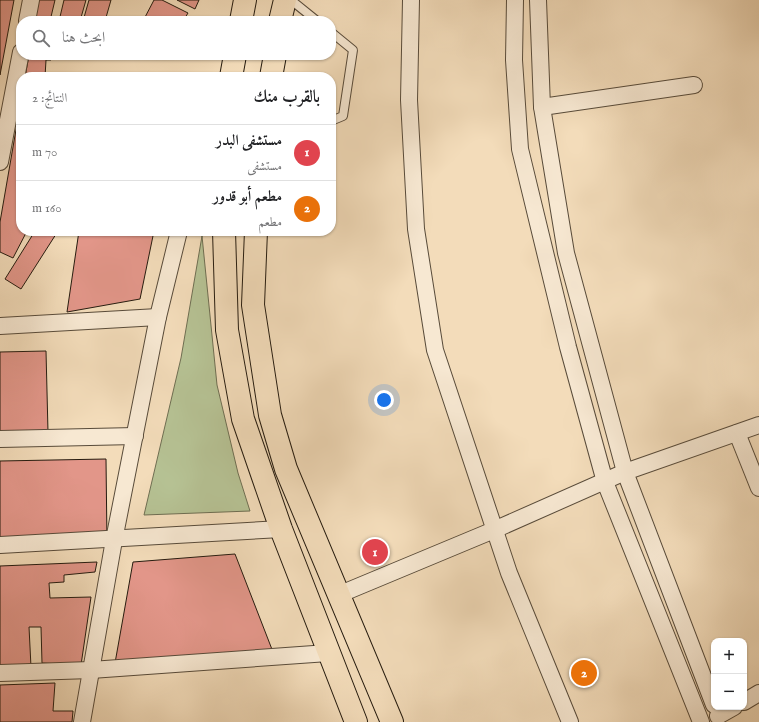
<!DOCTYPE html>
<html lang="ar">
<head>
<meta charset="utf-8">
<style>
	:root { --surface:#fff; --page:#f2f2f2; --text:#202124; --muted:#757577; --line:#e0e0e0; --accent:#b45309 }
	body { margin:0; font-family:"IM FELL English",Amiri,serif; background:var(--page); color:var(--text); direction:rtl }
	.controls { position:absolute; right:12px; bottom:12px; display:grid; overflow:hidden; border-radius:8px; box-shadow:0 1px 3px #0004 }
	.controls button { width:36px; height:36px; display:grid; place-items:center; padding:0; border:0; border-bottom:1px solid var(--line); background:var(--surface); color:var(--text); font:20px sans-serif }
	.you { position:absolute; left:384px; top:400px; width:14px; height:14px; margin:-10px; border:3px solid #fff; border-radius:50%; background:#1a73e8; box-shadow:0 0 0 6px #1a73e833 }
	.badge { display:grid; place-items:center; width:26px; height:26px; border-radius:50%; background:var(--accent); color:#fff; font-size:13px; font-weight:700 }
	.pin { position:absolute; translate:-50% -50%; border:2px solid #fff; box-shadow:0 1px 4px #0006 }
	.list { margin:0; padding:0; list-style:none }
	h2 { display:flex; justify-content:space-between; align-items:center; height:52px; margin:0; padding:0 16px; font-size:17px }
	h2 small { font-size:13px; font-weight:400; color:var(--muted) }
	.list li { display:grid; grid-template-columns:26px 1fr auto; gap:12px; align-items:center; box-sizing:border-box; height:56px; padding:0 16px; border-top:1px solid var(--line) }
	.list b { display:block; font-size:15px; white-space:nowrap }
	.list p { margin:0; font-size:13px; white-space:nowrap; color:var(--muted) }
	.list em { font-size:13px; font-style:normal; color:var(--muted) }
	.icon { flex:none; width:22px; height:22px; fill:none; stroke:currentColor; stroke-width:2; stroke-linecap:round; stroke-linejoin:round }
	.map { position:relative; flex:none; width:759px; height:722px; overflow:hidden; direction:ltr }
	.search { position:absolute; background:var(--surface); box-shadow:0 1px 3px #0004; left:16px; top:16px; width:320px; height:44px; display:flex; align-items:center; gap:10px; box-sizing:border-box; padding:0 14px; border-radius:16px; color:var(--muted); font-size:15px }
	.panel { position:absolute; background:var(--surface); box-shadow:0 1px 3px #0004; left:16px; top:72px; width:320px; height:164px; border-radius:16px; direction:rtl }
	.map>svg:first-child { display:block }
	.green { fill:#b6c294; stroke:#6e6e52 }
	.building { fill:#e29689; stroke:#251b0f }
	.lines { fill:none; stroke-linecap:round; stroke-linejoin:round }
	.lane-casing { stroke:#584b3a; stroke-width:10 }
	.street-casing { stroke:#584b3a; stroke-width:18 }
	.primary-casing { stroke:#251b0f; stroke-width:24 }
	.lane { stroke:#f7e8d2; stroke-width:8 }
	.street { stroke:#f7e8d2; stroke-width:16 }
	.primary { stroke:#f3dcba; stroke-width:22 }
</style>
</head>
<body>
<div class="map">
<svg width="759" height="722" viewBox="0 0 759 722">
	<rect width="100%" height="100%" fill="#f3dcba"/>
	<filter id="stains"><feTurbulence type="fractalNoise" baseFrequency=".005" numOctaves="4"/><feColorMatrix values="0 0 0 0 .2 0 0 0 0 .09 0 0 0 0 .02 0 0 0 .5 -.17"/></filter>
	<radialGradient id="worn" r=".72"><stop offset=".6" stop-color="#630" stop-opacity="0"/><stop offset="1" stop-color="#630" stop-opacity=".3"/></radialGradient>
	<path class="green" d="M202,236L217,385L238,473L250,511L144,515L181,358Z"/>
	<g class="building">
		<path d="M0,0H14L0,75Z"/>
		<path d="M39,0H55L50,21H35Z"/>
		<path d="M64,0H86L80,21H59Z"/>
		<path d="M89,0H111L105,21H83Z"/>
		<path d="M154,0H162L188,13L183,21H143Z"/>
		<path d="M177,0H199L195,9Z"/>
		<path d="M29,55H52L51,60H46L45,77H25Z"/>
		<path d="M21,101V231H27L13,258L0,252V222Z"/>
		<path d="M35,231H58L21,289L5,279Z"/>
		<path d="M79,231H154L140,299L67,312Z"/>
		<path d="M46,351L48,432L0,433V352Z"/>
		<path d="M106,459L107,543L0,546V461Z"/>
		<path d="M235,554L273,652L115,663L133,562Z"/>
		<path d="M97,562L95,572L64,575V582L49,583L50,598L91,597L81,665L42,663L41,627H29L31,667L0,668V566Z"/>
		<path d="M55,683L53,711H73L72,722H0V685Z"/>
	</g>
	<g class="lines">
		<g class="lane-casing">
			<g id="lane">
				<path d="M291,0L317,21"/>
				<path d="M331,32L353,50L343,116L331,121"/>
			</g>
		</g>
		<g class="street-casing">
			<g id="street">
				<path d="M411,0L409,100L416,229L435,350L509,573L570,722"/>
				<path d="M515,0L514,60L520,149L568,347L605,482L701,722"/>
				<path d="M538,0L542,107L566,253L625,472L714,705"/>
				<path d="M27,21L31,0"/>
				<path d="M542,107L694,85"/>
				<path d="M0,162L21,52"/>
				<path d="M0,326L158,317"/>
				<path d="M737,433L759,488"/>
				<path d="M0,439L135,436"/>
				<path d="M0,545L281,529"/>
				<path d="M338,595L494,530L625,472L759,425"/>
				<path d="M0,673L91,670L328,653"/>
				<path d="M744,702L759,693"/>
				<path d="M718,716L734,707"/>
				<path d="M82,722L114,540L158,317L179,231"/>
			</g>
		</g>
		<g class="primary-casing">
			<g id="primary">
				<path d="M241,21L245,0"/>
				<path d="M280,21L285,0"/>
				<path d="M231,77L235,55"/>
				<path d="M271,77L275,55"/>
				<path d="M224,231L227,330L243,419L281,529L356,722"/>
				<path d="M256,231L253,305L270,415L286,469L392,722"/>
			</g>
		</g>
		<use href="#lane" class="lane"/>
		<use href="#street" class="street"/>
		<use href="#primary" class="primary"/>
	</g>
	<rect width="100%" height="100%" filter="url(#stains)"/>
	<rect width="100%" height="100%" fill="url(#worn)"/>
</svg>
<div class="controls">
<button>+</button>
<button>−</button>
</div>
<div class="you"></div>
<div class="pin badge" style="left:375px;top:552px;background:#e0444e">1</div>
<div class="pin badge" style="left:584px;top:673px;background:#e8710a">2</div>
<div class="search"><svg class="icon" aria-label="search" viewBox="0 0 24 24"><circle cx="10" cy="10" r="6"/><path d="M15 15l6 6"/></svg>ابحث هنا</div>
<section class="panel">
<h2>بالقرب منك<small>النتائج: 2</small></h2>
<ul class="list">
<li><span class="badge" style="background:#e0444e">1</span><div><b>مستشفى البدر</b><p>مستشفى</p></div><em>70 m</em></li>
<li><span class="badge" style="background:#e8710a">2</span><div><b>مطعم أبو قدور</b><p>مطعم</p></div><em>160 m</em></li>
</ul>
</section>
</div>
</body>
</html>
